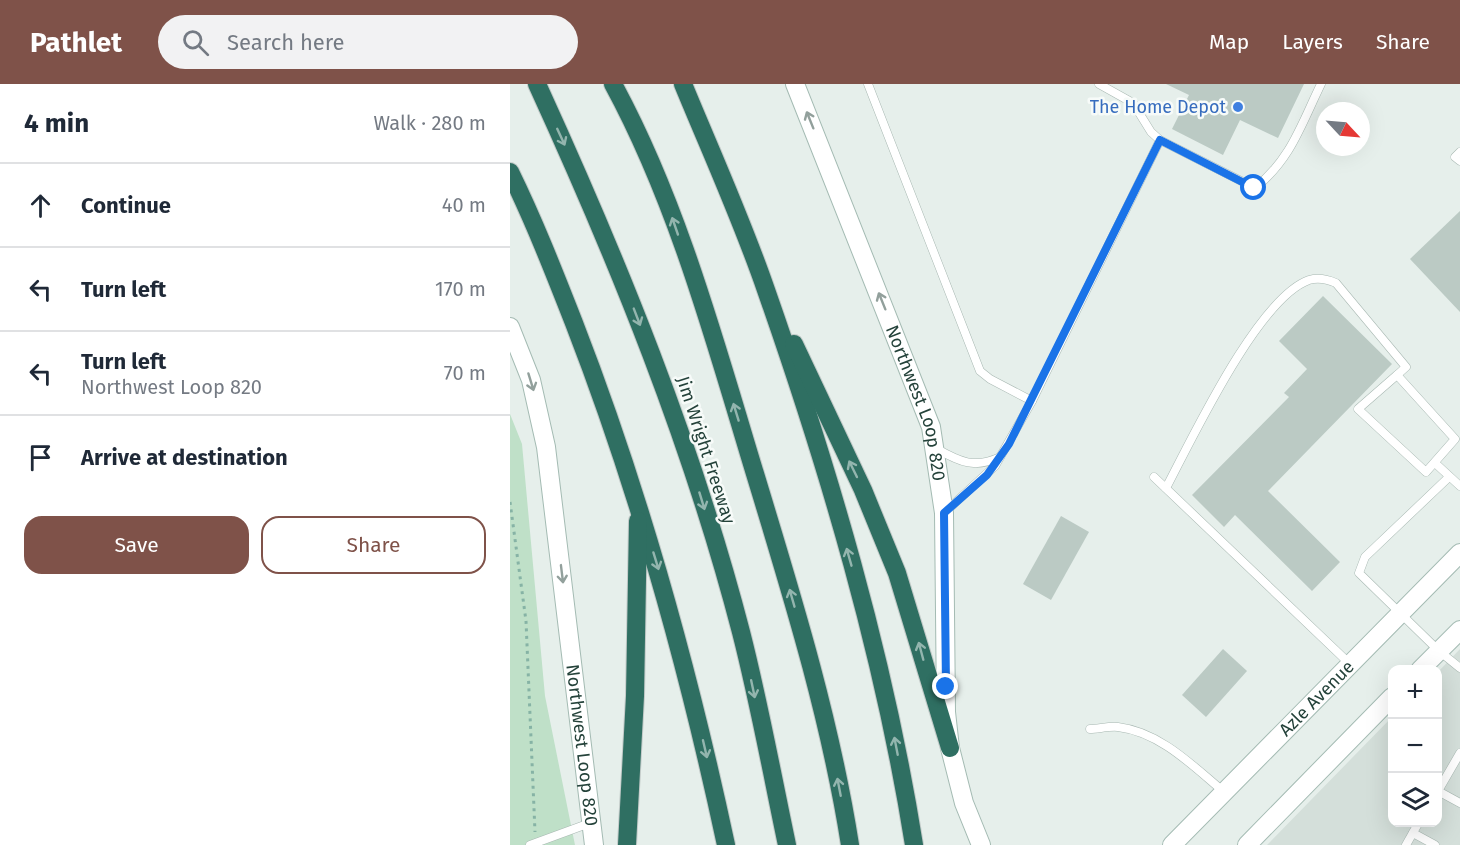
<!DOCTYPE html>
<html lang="en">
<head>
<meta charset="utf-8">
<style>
	:root { --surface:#fff; --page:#f2f2f3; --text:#1f2937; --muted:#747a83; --line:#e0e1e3; --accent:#7f5249 }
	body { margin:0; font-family:"Fira Sans",sans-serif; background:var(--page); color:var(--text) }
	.controls { position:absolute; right:18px; bottom:18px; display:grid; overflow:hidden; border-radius:12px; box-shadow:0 6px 24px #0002 }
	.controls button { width:54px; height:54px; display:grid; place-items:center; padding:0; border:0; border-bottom:2px solid var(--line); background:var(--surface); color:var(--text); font:30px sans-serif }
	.compass { position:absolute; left:806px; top:18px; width:54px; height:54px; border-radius:50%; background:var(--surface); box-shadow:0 6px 24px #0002; rotate:116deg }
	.stop { position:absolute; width:18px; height:18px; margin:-14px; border:4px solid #1a73e8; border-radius:50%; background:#fff }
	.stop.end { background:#1a73e8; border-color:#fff; box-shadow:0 2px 6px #0008 }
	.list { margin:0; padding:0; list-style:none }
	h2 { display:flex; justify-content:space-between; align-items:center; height:78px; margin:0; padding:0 24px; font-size:26px }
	h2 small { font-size:20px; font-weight:400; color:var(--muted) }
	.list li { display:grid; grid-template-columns:39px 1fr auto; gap:18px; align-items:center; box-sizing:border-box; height:84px; padding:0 24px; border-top:2px solid var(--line) }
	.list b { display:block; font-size:22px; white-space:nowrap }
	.list p { margin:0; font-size:20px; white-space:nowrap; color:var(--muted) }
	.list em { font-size:20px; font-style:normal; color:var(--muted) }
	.actions { display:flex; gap:12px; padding:18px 24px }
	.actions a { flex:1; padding:14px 0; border:2px solid var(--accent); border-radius:18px; text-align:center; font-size:21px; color:var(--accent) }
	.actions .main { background:var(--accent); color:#fff }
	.icon { flex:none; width:33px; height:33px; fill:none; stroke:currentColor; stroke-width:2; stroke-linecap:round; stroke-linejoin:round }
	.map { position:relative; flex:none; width:950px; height:761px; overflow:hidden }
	header { display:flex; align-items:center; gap:36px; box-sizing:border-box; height:84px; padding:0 30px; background:var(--accent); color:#fff }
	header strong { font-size:28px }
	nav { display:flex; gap:33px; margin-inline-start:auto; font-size:21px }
	.search { width:420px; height:54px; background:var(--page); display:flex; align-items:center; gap:15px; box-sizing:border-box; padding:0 21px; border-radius:33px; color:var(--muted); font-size:22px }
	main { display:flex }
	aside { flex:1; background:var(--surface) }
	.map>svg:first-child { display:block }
	.built { fill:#d4dfda }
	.green { fill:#bfe0c8 }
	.building { fill:#bbcac4 }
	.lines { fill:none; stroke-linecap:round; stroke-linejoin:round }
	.lane-casing { stroke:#a8b8b2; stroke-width:9 }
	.secondary-casing { stroke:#a4bbb3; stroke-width:20 }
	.highway-casing { stroke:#c2cac8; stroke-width:20 }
	.path { stroke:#86b3a5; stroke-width:3; stroke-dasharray:3 4.5; stroke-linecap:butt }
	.lane { stroke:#fff; stroke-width:8 }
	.secondary { stroke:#fff; stroke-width:18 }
	.highway { stroke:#2f6f62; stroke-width:18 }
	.oneway { stroke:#92a09c }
	.oneway2 { stroke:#93b5ae }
	.route { stroke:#1a73e8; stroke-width:8 }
	.shop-dot { fill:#3f7fe0; stroke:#f7fbf9; stroke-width:2 }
	.labels { text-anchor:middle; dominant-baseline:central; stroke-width:5; stroke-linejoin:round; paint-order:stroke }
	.shop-label { font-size:18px; fill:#366cbe; stroke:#f7fbf9; text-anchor:end }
	.street-label { font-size:18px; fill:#24423a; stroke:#f7fbf9 }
</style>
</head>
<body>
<header>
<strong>Pathlet</strong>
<div class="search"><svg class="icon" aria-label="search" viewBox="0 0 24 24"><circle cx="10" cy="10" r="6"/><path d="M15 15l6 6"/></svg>Search here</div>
<nav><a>Map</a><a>Layers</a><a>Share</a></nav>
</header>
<main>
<aside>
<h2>4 min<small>Walk · 280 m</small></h2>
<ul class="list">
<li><svg class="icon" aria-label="ahead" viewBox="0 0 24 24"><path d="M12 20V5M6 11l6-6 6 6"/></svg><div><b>Continue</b></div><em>40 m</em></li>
<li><svg class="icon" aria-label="left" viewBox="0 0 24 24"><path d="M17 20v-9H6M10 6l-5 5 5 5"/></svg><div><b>Turn left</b></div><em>170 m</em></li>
<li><svg class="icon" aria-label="left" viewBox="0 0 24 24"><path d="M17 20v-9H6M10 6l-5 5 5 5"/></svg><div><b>Turn left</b><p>Northwest Loop 820</p></div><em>70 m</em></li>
<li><svg class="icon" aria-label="arrive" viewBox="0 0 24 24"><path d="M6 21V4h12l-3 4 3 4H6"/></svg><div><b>Arrive at destination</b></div></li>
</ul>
<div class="actions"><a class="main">Save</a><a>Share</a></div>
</aside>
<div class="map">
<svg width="950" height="761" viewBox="0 0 950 761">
	<rect width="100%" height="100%" fill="#e6efeb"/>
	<path class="built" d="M950,565V761H757L882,633V738H928V588Z"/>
	<path class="green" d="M0,330L12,360L35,612L65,761H0Z"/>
	<g class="building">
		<path d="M656,0H794L768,54L730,36L713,71L662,45L679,11Z"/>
		<path d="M950,127V228L900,175Z"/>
		<path d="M813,212L882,280L758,407L830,478L802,507L725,431L714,443L682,411L779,313L774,309L797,285L769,257Z"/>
		<path d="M551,432L579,448L541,516L513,500Z"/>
		<path d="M713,565L737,587L696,633L672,611Z"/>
	</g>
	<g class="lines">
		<g class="lane-casing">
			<g id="lane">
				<path d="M358,0L470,287L480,295L522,317L485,382L435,428"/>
				<path d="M589,0L623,19L641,48L650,56L745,104C781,75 791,41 811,0"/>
				<path d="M950,68L945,73L950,77"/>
				<path d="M887,291L945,355L916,388L848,325Z"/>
				<path d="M522,317L650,56"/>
				<path d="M427,365C450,378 465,385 490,373"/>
				<path d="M925,379L950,402"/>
				<path d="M644,393L840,580"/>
				<path d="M939,393L855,473L849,489L929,567L950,584"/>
				<path d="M656,404C682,355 748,214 799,196C809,193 817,195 826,199L896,283L887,291"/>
				<path d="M580,645C588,645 599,642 608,643C650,648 683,682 714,708"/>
				<path d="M928,707L950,669"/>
				<path d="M928,707L950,719"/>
				<path d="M903,749L925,761"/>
				<path d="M20,761L80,739"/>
				<path d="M896,761L909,738"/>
			</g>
		</g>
		<g class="secondary-casing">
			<g id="secondary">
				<path id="s1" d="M285,0L421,343L434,429L436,628L440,664L454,719L471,761"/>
				<path id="s2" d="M0,243L21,296L36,363L84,761"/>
				<path d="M910,586L950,546"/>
				<path id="s3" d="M662,761L950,469"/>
				<path d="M737,761L882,613"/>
			</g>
		</g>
		<g class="highway-casing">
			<g id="highway">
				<path d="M27,0C108,177 182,359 231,548C249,618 262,690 277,761"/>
				<path d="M103,0C165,114 202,247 239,370C278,499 319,627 340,761"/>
				<path d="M173,0C201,68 232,136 256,206C319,386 374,572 404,761"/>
				<path d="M0,88C24,137 44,188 64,239C130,409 178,583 216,761"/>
				<path d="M284,260L353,406L387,489L440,664"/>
				<path d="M117,761L125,612L128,437"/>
			</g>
		</g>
		<path class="path" d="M0,418L16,537L25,748"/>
		<use href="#lane" class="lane"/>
		<use href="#secondary" class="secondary"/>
		<use href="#highway" class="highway"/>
	</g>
	<defs><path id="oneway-shaft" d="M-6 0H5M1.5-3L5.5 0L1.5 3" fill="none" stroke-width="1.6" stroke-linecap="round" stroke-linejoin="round" transform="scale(1.5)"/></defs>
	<g class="oneway">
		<use href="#oneway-shaft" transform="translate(300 36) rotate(-112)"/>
		<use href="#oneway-shaft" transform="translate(372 217) rotate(-112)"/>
		<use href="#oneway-shaft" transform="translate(21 298) rotate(73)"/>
		<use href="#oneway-shaft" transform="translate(52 490) rotate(83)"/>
	</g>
	<g class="oneway2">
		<use href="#oneway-shaft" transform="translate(51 53) rotate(65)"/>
		<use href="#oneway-shaft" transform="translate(165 142) rotate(-109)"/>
		<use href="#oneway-shaft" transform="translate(127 233) rotate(69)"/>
		<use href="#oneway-shaft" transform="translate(226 328) rotate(-107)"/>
		<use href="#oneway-shaft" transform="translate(343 385) rotate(-116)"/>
		<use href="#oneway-shaft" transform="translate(192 417) rotate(73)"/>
		<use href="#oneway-shaft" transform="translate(339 473) rotate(-106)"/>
		<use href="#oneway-shaft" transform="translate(146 477) rotate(73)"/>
		<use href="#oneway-shaft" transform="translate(282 514) rotate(-106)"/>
		<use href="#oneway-shaft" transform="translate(411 567) rotate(-105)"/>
		<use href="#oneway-shaft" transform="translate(243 605) rotate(78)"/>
		<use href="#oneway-shaft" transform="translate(386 662) rotate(-101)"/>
		<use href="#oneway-shaft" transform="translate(195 665) rotate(77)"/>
		<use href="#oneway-shaft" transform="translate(329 703) rotate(-101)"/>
	</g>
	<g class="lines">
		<path class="route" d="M436,603L434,429L477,391L499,360L650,56L744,104"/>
	</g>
	<circle class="shop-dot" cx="728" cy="23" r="6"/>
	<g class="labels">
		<g class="shop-label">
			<text x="716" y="23">The Home Depot</text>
		</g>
		<g class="street-label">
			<text stroke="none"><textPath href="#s1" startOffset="342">Northwest Loop 820</textPath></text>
			<text transform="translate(196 366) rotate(72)">Jim Wright Freeway</text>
			<text stroke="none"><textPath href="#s3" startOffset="206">Azle Avenue</textPath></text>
			<text stroke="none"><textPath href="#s2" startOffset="426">Northwest Loop 820</textPath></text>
		</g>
	</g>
</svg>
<div class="controls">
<button>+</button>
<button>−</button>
<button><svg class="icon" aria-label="layers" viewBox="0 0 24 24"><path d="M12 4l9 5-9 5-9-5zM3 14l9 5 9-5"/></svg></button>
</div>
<svg class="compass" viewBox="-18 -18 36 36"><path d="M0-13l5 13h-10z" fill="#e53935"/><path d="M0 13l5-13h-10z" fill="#747a83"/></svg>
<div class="stop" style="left:744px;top:104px"></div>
<div class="stop end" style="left:436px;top:603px"></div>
</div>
</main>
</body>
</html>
